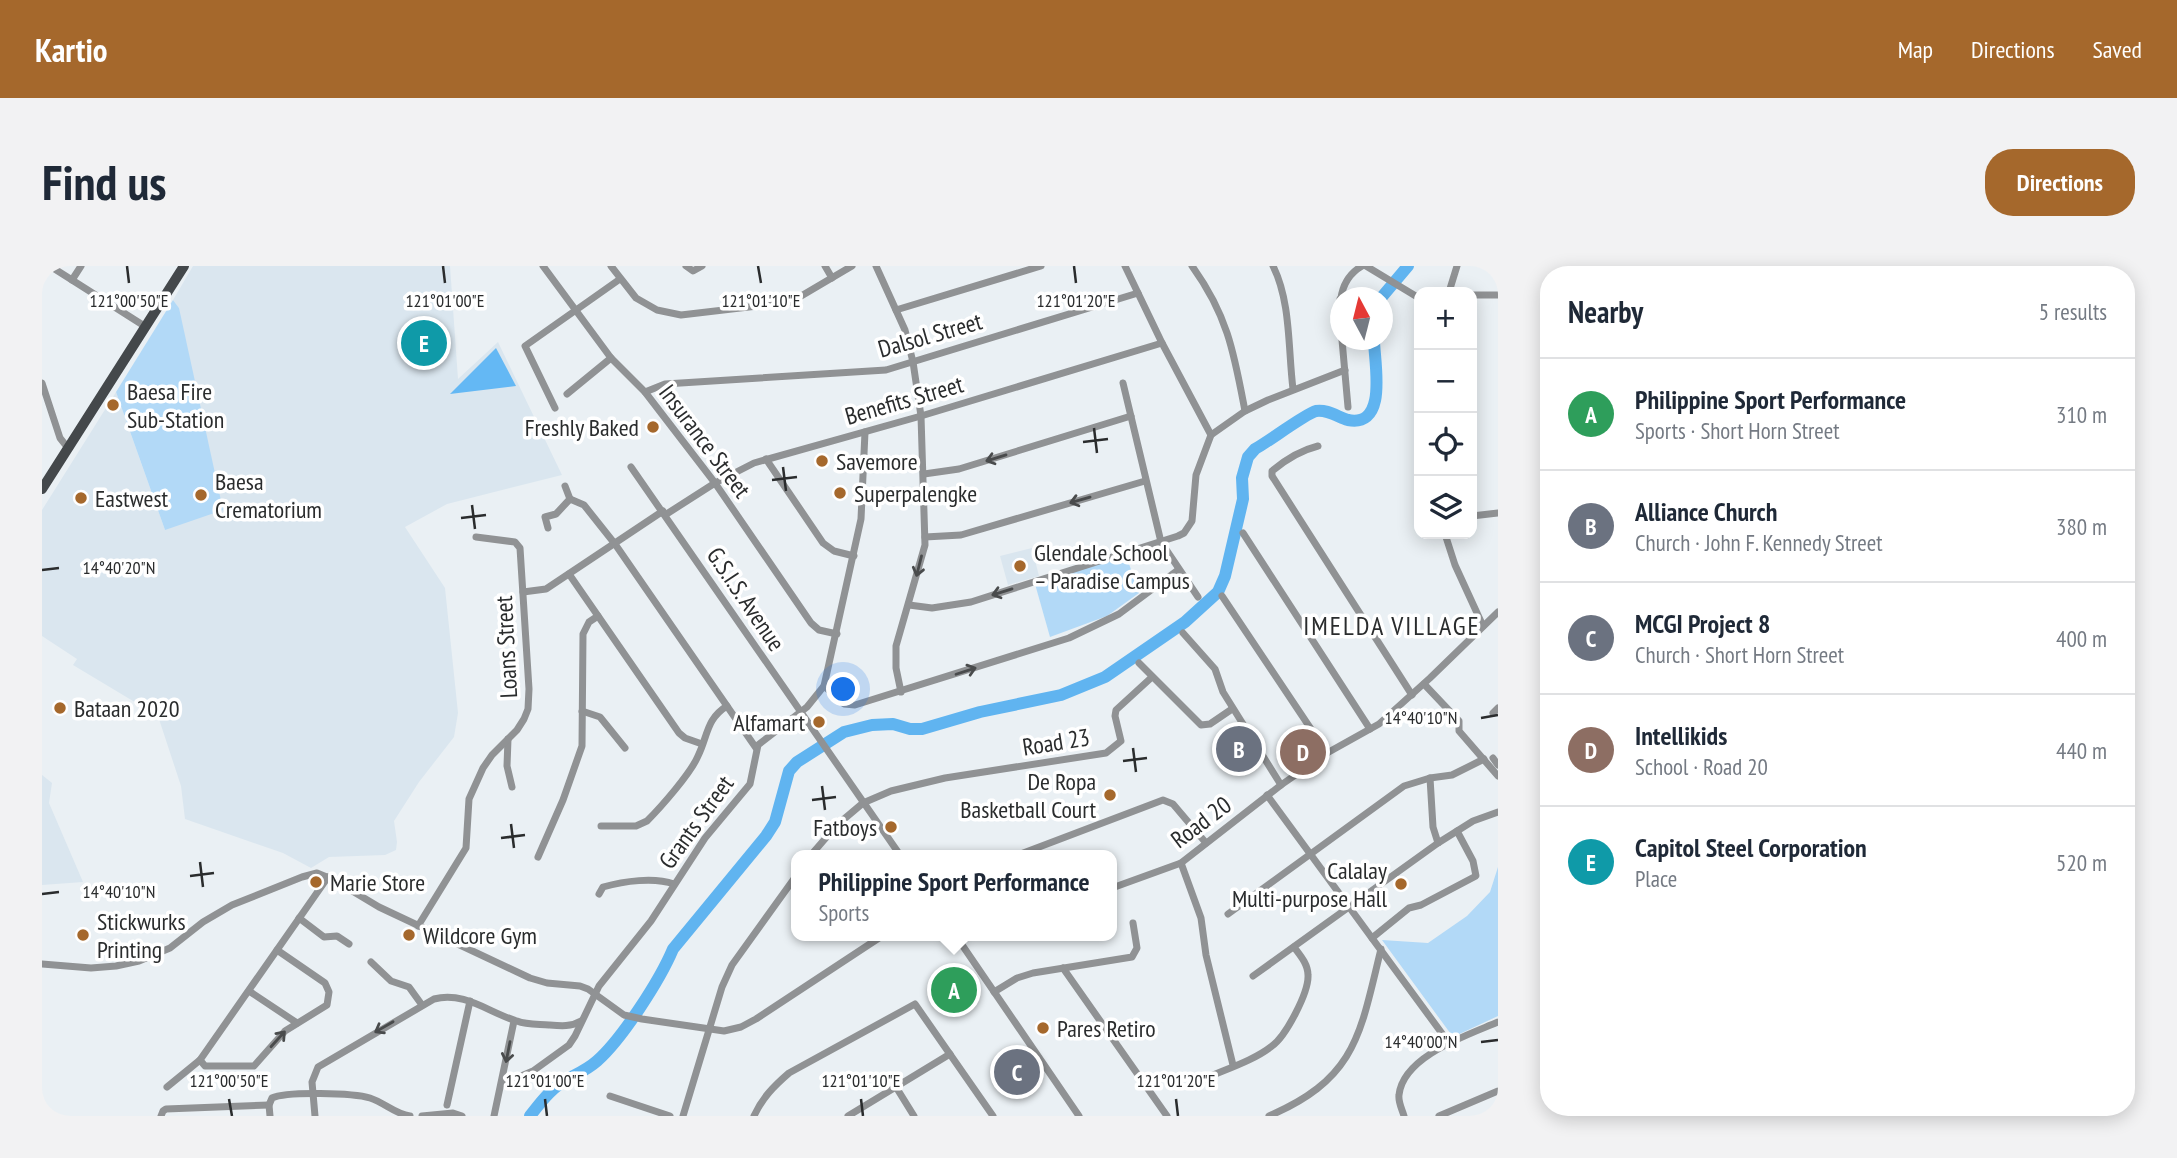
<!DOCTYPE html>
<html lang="en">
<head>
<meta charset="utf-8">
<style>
	:root { --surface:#fff; --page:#f2f2f3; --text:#1f2937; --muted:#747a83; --line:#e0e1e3; --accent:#a5682c }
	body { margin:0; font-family:"PT Sans Narrow",sans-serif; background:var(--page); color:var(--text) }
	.controls { position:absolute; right:21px; top:21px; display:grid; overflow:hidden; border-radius:14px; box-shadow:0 4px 18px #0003 }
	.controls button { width:63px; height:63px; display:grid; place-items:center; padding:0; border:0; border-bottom:2px solid var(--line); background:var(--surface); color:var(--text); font:35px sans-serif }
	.compass { position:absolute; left:1288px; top:21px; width:63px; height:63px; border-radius:50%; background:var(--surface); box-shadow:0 4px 18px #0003; rotate:353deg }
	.you { position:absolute; left:802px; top:424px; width:24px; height:24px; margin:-18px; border:5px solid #fff; border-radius:50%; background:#1a73e8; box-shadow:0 0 0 10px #1a73e833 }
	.badge { display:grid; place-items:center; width:46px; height:46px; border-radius:50%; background:var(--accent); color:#fff; font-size:23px; font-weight:700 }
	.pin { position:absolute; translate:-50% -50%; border:4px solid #fff; box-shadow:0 2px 7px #0006 }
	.popup { position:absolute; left:749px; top:584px; width:326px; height:91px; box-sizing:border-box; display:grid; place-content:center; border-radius:14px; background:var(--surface); filter:drop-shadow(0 2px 5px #0005); font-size:23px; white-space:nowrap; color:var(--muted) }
	.popup b { font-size:26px; color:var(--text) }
	.popup::after { content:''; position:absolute; left:50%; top:100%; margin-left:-14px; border:14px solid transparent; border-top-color:var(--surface) }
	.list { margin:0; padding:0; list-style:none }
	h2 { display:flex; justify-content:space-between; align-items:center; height:91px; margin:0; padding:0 28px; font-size:30px }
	h2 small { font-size:23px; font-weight:400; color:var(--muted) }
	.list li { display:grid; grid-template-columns:46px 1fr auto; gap:21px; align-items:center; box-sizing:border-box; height:112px; padding:0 28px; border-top:2px solid var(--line) }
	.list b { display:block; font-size:26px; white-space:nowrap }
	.list p { margin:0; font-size:23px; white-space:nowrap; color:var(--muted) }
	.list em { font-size:23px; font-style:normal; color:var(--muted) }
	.icon { flex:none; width:38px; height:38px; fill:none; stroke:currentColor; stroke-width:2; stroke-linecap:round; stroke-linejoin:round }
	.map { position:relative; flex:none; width:1456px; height:850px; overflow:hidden; border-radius:28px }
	header { display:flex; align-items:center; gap:42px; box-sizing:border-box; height:98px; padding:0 35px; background:var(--accent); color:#fff }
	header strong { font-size:33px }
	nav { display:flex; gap:38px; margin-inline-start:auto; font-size:24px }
	.intro { display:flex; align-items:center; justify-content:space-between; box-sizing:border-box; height:168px; padding:0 42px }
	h1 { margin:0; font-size:49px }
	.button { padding:18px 32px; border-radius:28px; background:var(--accent); color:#fff; font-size:24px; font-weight:700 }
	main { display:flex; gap:42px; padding:0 42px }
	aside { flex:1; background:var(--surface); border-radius:28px; box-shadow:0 4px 18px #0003 }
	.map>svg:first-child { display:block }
	.built { fill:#dae6ef }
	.green { fill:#b2d9f7 }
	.forest { fill:#64b8f4 }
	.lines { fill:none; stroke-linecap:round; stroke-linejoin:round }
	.river { stroke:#60b4f0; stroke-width:12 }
	.minor { stroke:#909294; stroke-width:7 }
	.major { stroke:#44484b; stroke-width:10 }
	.oneway { stroke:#494b4c }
	.ticks { fill:none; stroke:#2a2c2d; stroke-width:2.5 }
	.poi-dot { fill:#a5682c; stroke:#fff; stroke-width:2.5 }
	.labels { text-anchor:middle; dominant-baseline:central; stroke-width:7; stroke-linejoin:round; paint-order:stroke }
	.street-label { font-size:24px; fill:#2a2c2d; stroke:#fff }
	.poi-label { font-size:24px; fill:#2a2c2d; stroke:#fff; text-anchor:start }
	.neighbourhood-label { font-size:26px; letter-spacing:2px; fill:#2a2c2d; stroke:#fff }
	.ticks-label { font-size:18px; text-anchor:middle; fill:#2a2c2d; stroke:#fff; stroke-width:7; stroke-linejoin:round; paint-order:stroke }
</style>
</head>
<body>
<header>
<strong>Kartio</strong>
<nav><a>Map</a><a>Directions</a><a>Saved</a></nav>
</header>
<div class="intro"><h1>Find us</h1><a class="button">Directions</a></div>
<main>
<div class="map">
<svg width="1456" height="850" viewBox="0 0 1456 850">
	<rect width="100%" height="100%" fill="#eaf0f4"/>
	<g class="built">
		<path d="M151,0H408L416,113L456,76L520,209L405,238L363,261L403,322L416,447L412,471L377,516L352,555L355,576L354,584L343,589L287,591L269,602L241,587L143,553L139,520L116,450L31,399L35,393L0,370V244L74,126L123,264L137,42L131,34Z"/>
		<path d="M990,282L997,310L966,319L958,290Z"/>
		<path d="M0,509L10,517L7,537L41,616L0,619Z"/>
	</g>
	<g class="green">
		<path d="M131,34L137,42L181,244L123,264L74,126Z"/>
		<path d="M1084,289L1097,327L1065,350L1008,371L993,318Z"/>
		<path d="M1456,601V750L1411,771L1340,674L1386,677L1425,650L1448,626Z"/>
	</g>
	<path class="forest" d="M454,82L474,120L408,128Z"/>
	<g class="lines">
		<g class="river">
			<path d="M1339,32L1366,0"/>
			<path d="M488,850C498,837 508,824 522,815C533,809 545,804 555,795C580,773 618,714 631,683L724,570L733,556L747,505L755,496L802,466L830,459L851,458L868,463H880L938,446L1019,429L1063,411L1143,356L1176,326L1183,310L1201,233L1200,212L1206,191L1213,183C1226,176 1263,148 1274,145C1285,143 1296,151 1306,154C1347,162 1332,95 1332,74"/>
		</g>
		<g class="minor">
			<path d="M8,0L104,61"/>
			<path d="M501,0L569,92L603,126L673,217L769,357L777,364L795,368"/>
			<path d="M569,0L594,32L615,44L639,49L749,36L810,0"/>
			<path d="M644,0L651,5L660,0"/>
			<path d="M783,0L790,12"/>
			<path d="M834,0L863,64L871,96L879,150L883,279L854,380V402L859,426"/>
			<path d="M1083,0L1120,77L1169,169"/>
			<path d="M1150,0C1186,50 1192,87 1203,145"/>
			<path d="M1231,0C1249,36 1246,83 1251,123"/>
			<path d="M1324,0L1377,32"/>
			<path d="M30,14L39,0"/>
			<path d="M1407,26L1415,0"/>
			<path d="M1430,29H1456"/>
			<path d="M1299,32C1301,18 1308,7 1320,0"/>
			<path d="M1298,33V54"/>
			<path d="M854,44L999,0"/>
			<path d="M1300,74L1306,141"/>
			<path d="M0,117L18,172L26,182"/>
			<path d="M1081,117L1119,276L1156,331"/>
			<path d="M603,126L623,118L844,104L1096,27"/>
			<path d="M525,128L569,92"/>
			<path d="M513,142L483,80L578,13"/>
			<path d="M1276,180C1260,184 1243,194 1230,205V210L1370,429"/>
			<path d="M724,193L781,277L792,285L812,290"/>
			<path d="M589,201L858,589"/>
			<path d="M882,208L917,203L1089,150"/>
			<path d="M528,233L542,239L573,278L714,482"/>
			<path d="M623,249L673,217L712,197L879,150L1120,77"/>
			<path d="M1430,250L1456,247"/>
			<path d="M506,262L503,251L514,248L528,233L523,220"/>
			<path d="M1201,267L1328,463"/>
			<path d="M1403,268L1413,299L1441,360"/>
			<path d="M883,271L919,269L1103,215"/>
			<path d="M527,308L637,467L643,472L660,478"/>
			<path d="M481,326L504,323L621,245"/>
			<path d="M1180,330L1285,487"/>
			<path d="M867,339L890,342L929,336L1136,270L1142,267L1150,255L1154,209L1169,169L1203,145L1226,134L1303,104"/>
			<path d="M1141,367L1173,403L1181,426L1239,519"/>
			<path d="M1097,397L1159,459L1168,458L1190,443"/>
			<path d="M1382,418L1417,455V465L1456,510"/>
			<path d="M782,420L802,438L813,439L1027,372L1077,348L1136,304"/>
			<path d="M540,445L558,451L583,482"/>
			<path d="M1451,447L1456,442"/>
			<path d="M466,473L465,500L470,521"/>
			<path d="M1451,492L1456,499"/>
			<path d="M1388,512L1391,561L1396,577"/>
			<path d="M1225,529L1407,777"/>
			<path d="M559,560H594L605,555C619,541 649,507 656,490C666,470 664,453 685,440"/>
			<path d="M769,589L795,559L821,537L849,525L903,512L1064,487L1079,475L1073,450L1074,444L1110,411"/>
			<path d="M976,589L1121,534L1131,538L1164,577"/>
			<path d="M496,591L521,534L540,480L541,368L547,356L556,350"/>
			<path d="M1139,597L1159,652L1164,689L1191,799"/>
			<path d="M1070,622L1139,597L1239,519L1285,487L1337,458L1388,412L1456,346"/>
			<path d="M557,628L561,621C582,615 612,611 632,618"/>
			<path d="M1186,648L1362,520L1388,512L1410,509L1442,493"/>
			<path d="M257,652L282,671L295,670L307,678"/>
			<path d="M376,660L424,582L427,533L441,502L450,489L475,464L482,453L486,443L487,423L478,282L473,276L434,271"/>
			<path d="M914,670L1037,850"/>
			<path d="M1330,672L1367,642L1379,639L1434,610L1431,595L1415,565"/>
			<path d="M329,696L349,715L367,721L380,739"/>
			<path d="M0,698L49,702L74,700L97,695L128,682L161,656L190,639L260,611L275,607L292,614L337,641L488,712L505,717L538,720L546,723L582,749L600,753L682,765L699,761L714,753L840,670"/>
			<path d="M1021,702L1125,850"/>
			<path d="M1211,710L1396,577L1431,555L1456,546"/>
			<path d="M207,725L255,757"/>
			<path d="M952,726L975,712L991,707L1090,691L1095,682L1091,657"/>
			<path d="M158,794L163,800H212L243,765L285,739L287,726L283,717L235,684"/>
			<path d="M1162,813C1184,803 1211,795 1230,780C1244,770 1267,726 1266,709C1266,698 1258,689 1252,681"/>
			<path d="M460,818L491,805L527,779L533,770L557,720L609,655L663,572L708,518L716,479L765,441L782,420L819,253L823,166"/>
			<path d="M125,821L158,794L286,611"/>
			<path d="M854,821L872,850"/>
			<path d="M568,830L628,850"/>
			<path d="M405,839L428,735"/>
			<path d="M119,850L121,845L124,843L227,839"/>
			<path d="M228,850L227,839L230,832C244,825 312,827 328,832C343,837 353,848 368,850"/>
			<path d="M273,850L270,816L276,801L392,733C423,725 447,747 475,755C485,759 497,758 507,759C519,760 529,761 539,755"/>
			<path d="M380,850L411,847L420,850"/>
			<path d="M452,850L472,755"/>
			<path d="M641,850L680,721L690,699L754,610"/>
			<path d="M712,850C720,832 732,820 747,807L873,738L951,850"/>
			<path d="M806,850L908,788"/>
			<path d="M1227,850C1315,812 1318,768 1339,683"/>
			<path d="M1362,850C1360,843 1356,836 1357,829C1361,790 1426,769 1456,756"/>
			<path d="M1397,850L1456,825"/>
		</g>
		<path class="major" d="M0,223L142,0"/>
	</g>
	<defs><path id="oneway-shaft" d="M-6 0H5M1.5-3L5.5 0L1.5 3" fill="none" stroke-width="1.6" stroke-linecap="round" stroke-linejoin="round" transform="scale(1.75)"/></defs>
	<g class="oneway">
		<use href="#oneway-shaft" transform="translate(954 192) rotate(163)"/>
		<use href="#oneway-shaft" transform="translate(1038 234) rotate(164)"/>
		<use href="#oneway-shaft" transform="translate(877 300) rotate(104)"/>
		<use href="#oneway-shaft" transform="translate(960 326) rotate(163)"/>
		<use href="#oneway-shaft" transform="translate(924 405) rotate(-18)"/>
		<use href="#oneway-shaft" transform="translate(342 761) rotate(150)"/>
		<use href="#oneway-shaft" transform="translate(236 773) rotate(-48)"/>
		<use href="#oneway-shaft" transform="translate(466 786) rotate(101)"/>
	</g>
	<path class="ticks" d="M85,0L87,17M401,0L403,17M716,0L719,17M1032,0L1034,17M1052,162L1055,187M1041,176L1066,173M741,201L744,225M730,214L755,211M430,239L433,263M419,252L444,249M0,304L17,302M1439,452L1456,449M1091,482L1094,506M1081,495L1105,492M780,520L783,544M770,534L794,531M469,558L472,582M459,572L483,569M158,596L161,621M148,610L172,607M0,628L17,626M1439,776L1456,774M187,833L190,850M503,833L505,850M819,833L821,850M1134,833L1136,850"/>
	<g class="poi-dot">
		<circle cx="71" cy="139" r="7"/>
		<circle cx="611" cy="161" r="7"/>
		<circle cx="780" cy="195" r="7"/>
		<circle cx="798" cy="227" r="7"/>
		<circle cx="159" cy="229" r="7"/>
		<circle cx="39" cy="232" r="7"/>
		<circle cx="978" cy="300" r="7"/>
		<circle cx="18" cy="442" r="7"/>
		<circle cx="777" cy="456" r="7"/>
		<circle cx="1068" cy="529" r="7"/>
		<circle cx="849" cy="561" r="7"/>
		<circle cx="274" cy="616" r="7"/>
		<circle cx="1359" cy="618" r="7"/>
		<circle cx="41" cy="669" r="7"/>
		<circle cx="367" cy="669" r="7"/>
		<circle cx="1001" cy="762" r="7"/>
	</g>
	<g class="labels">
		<g class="street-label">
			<text transform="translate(888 69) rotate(-16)">Dalsol Street</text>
			<text transform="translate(862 134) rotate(-16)">Benefits Street</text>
			<text transform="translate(663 175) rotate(53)">Insurance Street</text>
			<text transform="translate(704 333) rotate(56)">G.S.I.S. Avenue</text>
			<text transform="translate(464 381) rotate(-93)">Loans Street</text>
			<text transform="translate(1014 476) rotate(-9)">Road 23</text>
			<text transform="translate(654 556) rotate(-54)">Grants Street</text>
			<text transform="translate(1159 556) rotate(-37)">Road 20</text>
		</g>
		<g class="poi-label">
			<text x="85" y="125">Baesa Fire<tspan x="85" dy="28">Sub-Station</tspan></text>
			<text x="597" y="161" text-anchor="end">Freshly Baked</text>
			<text x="794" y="195">Savemore</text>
			<text x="173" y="215">Baesa<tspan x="173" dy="28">Crematorium</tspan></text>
			<text x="812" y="227">Superpalengke</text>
			<text x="53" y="232">Eastwest</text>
			<text x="992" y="286">Glendale School<tspan x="992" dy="28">– Paradise Campus</tspan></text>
			<text x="32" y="442">Bataan 2020</text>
			<text x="763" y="456" text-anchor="end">Alfamart</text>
			<text x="1054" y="515" text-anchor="end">De Ropa<tspan x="1054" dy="28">Basketball Court</tspan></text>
			<text x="835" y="561" text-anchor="end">Fatboys</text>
			<text x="1345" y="604" text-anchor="end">Calalay<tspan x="1345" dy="28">Multi-purpose Hall</tspan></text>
			<text x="288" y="616">Marie Store</text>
			<text x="55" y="655">Stickwurks<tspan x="55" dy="28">Printing</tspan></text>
			<text x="381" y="669">Wildcore Gym</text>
			<text x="1015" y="762">Pares Retiro</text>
		</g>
		<g class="neighbourhood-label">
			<text x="1350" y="359">IMELDA VILLAGE</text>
		</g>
	</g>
	<g class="ticks-label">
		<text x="87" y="41">121°00'50"E</text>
		<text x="403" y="41">121°01'00"E</text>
		<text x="719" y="41">121°01'10"E</text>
		<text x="1034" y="41">121°01'20"E</text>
		<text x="77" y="308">14°40'20"N</text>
		<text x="1379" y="458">14°40'10"N</text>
		<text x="77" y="632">14°40'10"N</text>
		<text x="1379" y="782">14°40'00"N</text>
		<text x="187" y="821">121°00'50"E</text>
		<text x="503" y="821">121°01'00"E</text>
		<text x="819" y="821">121°01'10"E</text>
		<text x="1134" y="821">121°01'20"E</text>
	</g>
</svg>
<div class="controls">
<button>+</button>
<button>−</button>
<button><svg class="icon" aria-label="locate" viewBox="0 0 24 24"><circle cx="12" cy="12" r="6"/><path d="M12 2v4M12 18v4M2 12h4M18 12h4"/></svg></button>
<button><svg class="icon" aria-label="layers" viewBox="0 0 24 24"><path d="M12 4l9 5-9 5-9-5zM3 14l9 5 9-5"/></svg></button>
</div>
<svg class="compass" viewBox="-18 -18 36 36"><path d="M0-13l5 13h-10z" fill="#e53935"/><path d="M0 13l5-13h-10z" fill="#747a83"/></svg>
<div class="you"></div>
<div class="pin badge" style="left:912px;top:724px;background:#2e9e5b">A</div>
<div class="popup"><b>Philippine Sport Performance</b>Sports</div>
<div class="pin badge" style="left:1197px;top:483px;background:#6b7280">B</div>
<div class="pin badge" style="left:975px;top:806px;background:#6b7280">C</div>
<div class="pin badge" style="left:1261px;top:486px;background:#8d6e63">D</div>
<div class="pin badge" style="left:382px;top:77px;background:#0f9aa8">E</div>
</div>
<aside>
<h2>Nearby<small>5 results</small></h2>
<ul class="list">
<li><span class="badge" style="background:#2e9e5b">A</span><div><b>Philippine Sport Performance</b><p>Sports · Short Horn Street</p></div><em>310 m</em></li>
<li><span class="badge" style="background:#6b7280">B</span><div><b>Alliance Church</b><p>Church · John F. Kennedy Street</p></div><em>380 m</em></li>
<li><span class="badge" style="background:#6b7280">C</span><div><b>MCGI Project 8</b><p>Church · Short Horn Street</p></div><em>400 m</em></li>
<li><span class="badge" style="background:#8d6e63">D</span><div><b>Intellikids</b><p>School · Road 20</p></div><em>440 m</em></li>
<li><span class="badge" style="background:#0f9aa8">E</span><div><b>Capitol Steel Corporation</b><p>Place</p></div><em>520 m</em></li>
</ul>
</aside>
</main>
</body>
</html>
